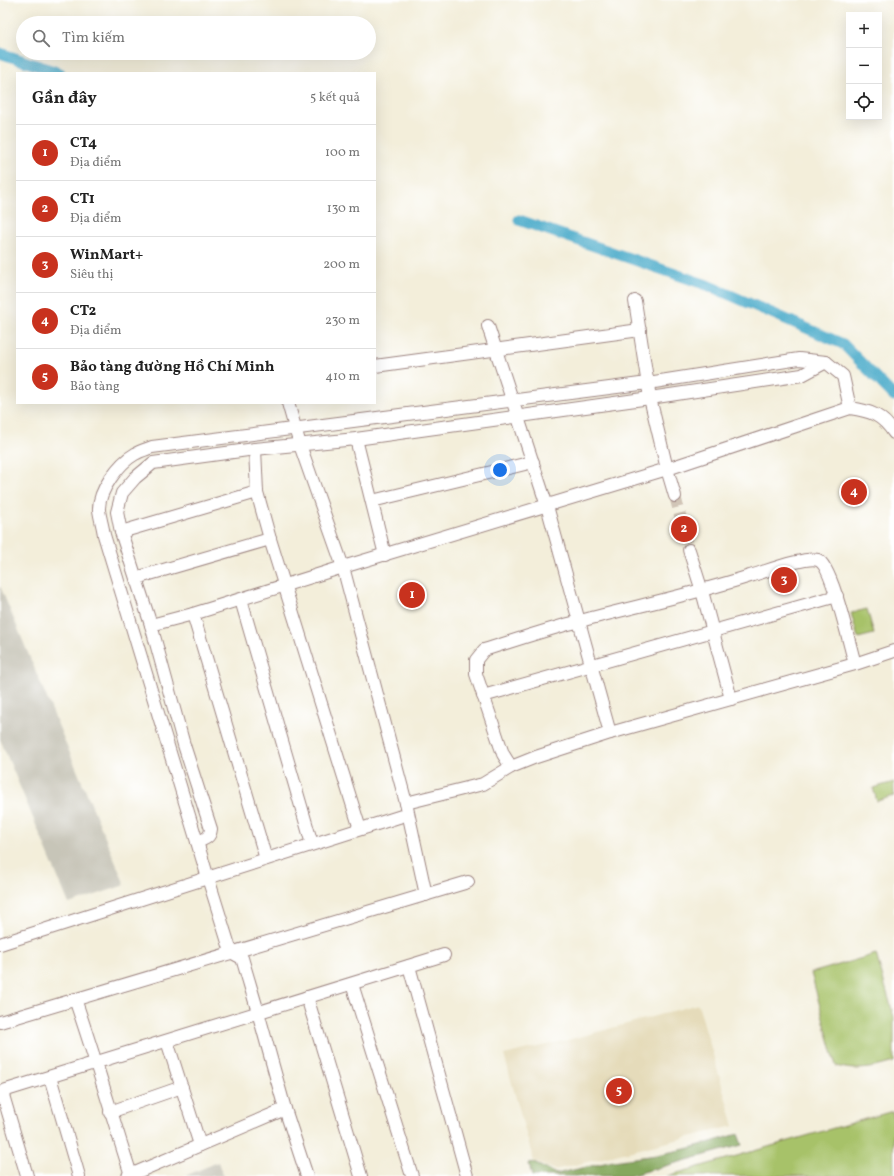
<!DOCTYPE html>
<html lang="vi">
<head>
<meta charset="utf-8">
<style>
	:root { --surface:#fff; --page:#f2f2f2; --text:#222; --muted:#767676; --line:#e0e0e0; --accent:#c8321e }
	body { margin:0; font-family:Vollkorn,serif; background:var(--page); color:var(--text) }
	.controls { position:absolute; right:12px; top:12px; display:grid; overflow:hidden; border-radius:0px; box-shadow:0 4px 16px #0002 }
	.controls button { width:36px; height:36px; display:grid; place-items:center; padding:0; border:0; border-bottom:1px solid var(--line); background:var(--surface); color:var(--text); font:20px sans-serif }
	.you { position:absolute; left:500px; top:470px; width:14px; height:14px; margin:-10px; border:3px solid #fff; border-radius:50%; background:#1a73e8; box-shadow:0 0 0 6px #1a73e833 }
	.badge { display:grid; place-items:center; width:26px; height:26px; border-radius:50%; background:var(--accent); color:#fff; font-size:13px; font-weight:700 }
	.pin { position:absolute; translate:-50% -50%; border:2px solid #fff; box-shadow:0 1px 4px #0006 }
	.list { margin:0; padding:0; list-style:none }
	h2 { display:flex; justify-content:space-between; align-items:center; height:52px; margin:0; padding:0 16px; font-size:17px }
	h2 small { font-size:13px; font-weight:400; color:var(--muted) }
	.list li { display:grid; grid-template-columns:26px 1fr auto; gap:12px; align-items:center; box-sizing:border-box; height:56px; padding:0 16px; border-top:1px solid var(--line) }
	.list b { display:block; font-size:15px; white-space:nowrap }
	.list p { margin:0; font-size:13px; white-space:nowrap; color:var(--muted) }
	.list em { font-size:13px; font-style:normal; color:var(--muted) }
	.icon { flex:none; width:22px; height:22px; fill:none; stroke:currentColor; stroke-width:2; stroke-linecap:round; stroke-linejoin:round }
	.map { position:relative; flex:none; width:894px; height:1176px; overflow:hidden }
	.search { position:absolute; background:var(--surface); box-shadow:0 4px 16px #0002; left:16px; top:16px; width:360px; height:44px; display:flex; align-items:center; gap:10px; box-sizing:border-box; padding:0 14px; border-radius:22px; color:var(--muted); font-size:15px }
	.panel { position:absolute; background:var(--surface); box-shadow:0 4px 16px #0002; left:16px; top:72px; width:360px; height:332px; border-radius:0px }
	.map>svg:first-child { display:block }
	.built { fill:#e5dbba }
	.industrial { fill:#c7c5b8 }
	.green { fill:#a7c269; stroke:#78704a }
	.forest { fill:#85a85d; stroke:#686444 }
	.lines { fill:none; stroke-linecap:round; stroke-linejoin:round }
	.canal { stroke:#4aaac9; stroke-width:11 }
	.minor-tunnel { stroke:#d1c5b7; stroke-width:12; stroke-dasharray:12 6; stroke-linecap:butt }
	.minor-casing { stroke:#9e8682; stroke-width:14 }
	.minor { stroke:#fff; stroke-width:12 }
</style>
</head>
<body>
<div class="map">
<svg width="894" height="1176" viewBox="0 0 894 1176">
	<rect width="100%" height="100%" fill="#fff"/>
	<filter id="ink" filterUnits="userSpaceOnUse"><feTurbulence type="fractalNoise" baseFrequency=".025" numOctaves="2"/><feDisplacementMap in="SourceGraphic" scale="8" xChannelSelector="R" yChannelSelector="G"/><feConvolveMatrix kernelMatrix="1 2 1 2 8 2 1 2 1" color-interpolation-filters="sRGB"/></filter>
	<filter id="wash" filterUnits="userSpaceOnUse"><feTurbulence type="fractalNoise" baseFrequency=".012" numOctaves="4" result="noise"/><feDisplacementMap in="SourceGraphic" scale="16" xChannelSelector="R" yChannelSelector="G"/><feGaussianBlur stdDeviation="0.9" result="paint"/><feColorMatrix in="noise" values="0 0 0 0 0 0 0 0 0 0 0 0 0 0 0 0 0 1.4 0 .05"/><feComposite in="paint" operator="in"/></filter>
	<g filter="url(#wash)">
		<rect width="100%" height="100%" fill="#f3eeda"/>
		<path class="built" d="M698,1004L734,1126L554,1170L534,1162L504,1055L576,1038Z"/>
		<g class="industrial">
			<path d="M0,586L125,885L69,904L0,739Z"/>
			<path d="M218,1162L223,1176H185Z"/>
		</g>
		<g class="green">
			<path d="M867,609L874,634L858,638L851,613Z"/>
			<path d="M894,782V796L877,801L873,788Z"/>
			<path d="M876,954L894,1017V1062C874,1068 857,1072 836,1066L811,973Z"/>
			<path d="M893,1111L894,1176H667Z"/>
		</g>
		<path class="forest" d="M738,1134L742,1145L629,1176H532L529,1164L534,1163L556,1174L613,1161L656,1155L690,1148Z"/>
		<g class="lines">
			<g class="canal">
				<path d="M0,53L60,73"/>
				<path d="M519,220L707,285L843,344L894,396"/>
			</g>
		</g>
	</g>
	<g filter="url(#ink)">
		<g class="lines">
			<path class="minor-tunnel" d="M675,496L689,550"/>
			<g class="minor-casing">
				<g id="minor">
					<path d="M635,301L650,398L667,469L675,496"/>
					<path d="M488,326L547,506L610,733"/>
					<path d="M375,366L640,330"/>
					<path d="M288,403L300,445L343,567L406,803L426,895"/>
					<path d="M356,439L385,555"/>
					<path d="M255,449L257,492L270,539L360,829"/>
					<path d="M372,501L533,462"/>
					<path d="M121,532L257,492"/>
					<path d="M689,550L702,591L731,699"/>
					<path d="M136,578L270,539"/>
					<path d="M241,600L312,844"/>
					<path d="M193,614L266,859"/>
					<path d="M151,625L193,614L343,567L667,469L850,408C871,411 882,415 894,433"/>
					<path d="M483,696L837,596"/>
					<path d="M511,767L503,754L476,674V660L484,650C516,640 548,629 580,621C637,606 694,594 750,576C764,572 806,556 818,560C832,565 850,647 855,664"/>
					<path d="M406,803L483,784L511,767L536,757L610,733L855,664L894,651"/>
					<path d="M197,842C205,839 210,838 211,829L184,745L151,625L121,532L117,512L122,493L135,478L153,463L255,449L356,439L650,398L802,375L826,362"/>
					<path d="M0,944L408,814"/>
					<path d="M409,966L467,1176"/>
					<path d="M352,984L412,1176"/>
					<path d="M307,997L361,1176"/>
					<path d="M75,999C95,1057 112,1116 131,1175"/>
					<path d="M0,1022L468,882"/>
					<path d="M167,1041L200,1145"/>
					<path d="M50,1077L79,1176"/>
					<path d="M0,1092L444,955"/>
					<path d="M2,1092L27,1176"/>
					<path d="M110,1112L182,1087"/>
					<path d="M128,1176L285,1109"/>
					<path d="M307,1176L285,1109L258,1012L242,958L231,952L208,878L104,535C103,527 100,518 99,510C98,491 119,463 135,454C140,451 147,449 152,447L648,383L799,359L826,362L843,376L850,408"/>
				</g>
			</g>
			<use href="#minor" class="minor"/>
		</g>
	</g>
</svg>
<div class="controls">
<button>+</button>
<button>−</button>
<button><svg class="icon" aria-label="locate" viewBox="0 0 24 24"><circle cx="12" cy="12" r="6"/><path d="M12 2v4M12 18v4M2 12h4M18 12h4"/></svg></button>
</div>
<div class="you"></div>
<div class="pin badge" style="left:412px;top:595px">1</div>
<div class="pin badge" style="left:684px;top:529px">2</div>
<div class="pin badge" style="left:784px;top:580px">3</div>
<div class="pin badge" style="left:854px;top:492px">4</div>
<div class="pin badge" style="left:619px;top:1091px">5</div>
<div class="search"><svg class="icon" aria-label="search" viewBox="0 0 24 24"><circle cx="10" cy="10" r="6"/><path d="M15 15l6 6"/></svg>Tìm kiếm</div>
<section class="panel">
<h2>Gần đây<small>5 kết quả</small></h2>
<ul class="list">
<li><span class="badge">1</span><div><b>CT4</b><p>Địa điểm</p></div><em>100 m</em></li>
<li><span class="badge">2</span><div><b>CT1</b><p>Địa điểm</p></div><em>130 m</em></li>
<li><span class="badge">3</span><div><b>WinMart+</b><p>Siêu thị</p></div><em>200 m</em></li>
<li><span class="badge">4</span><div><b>CT2</b><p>Địa điểm</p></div><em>230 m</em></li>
<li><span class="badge">5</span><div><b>Bảo tàng đường Hồ Chí Minh</b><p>Bảo tàng</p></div><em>410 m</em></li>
</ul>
</section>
</div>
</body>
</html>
